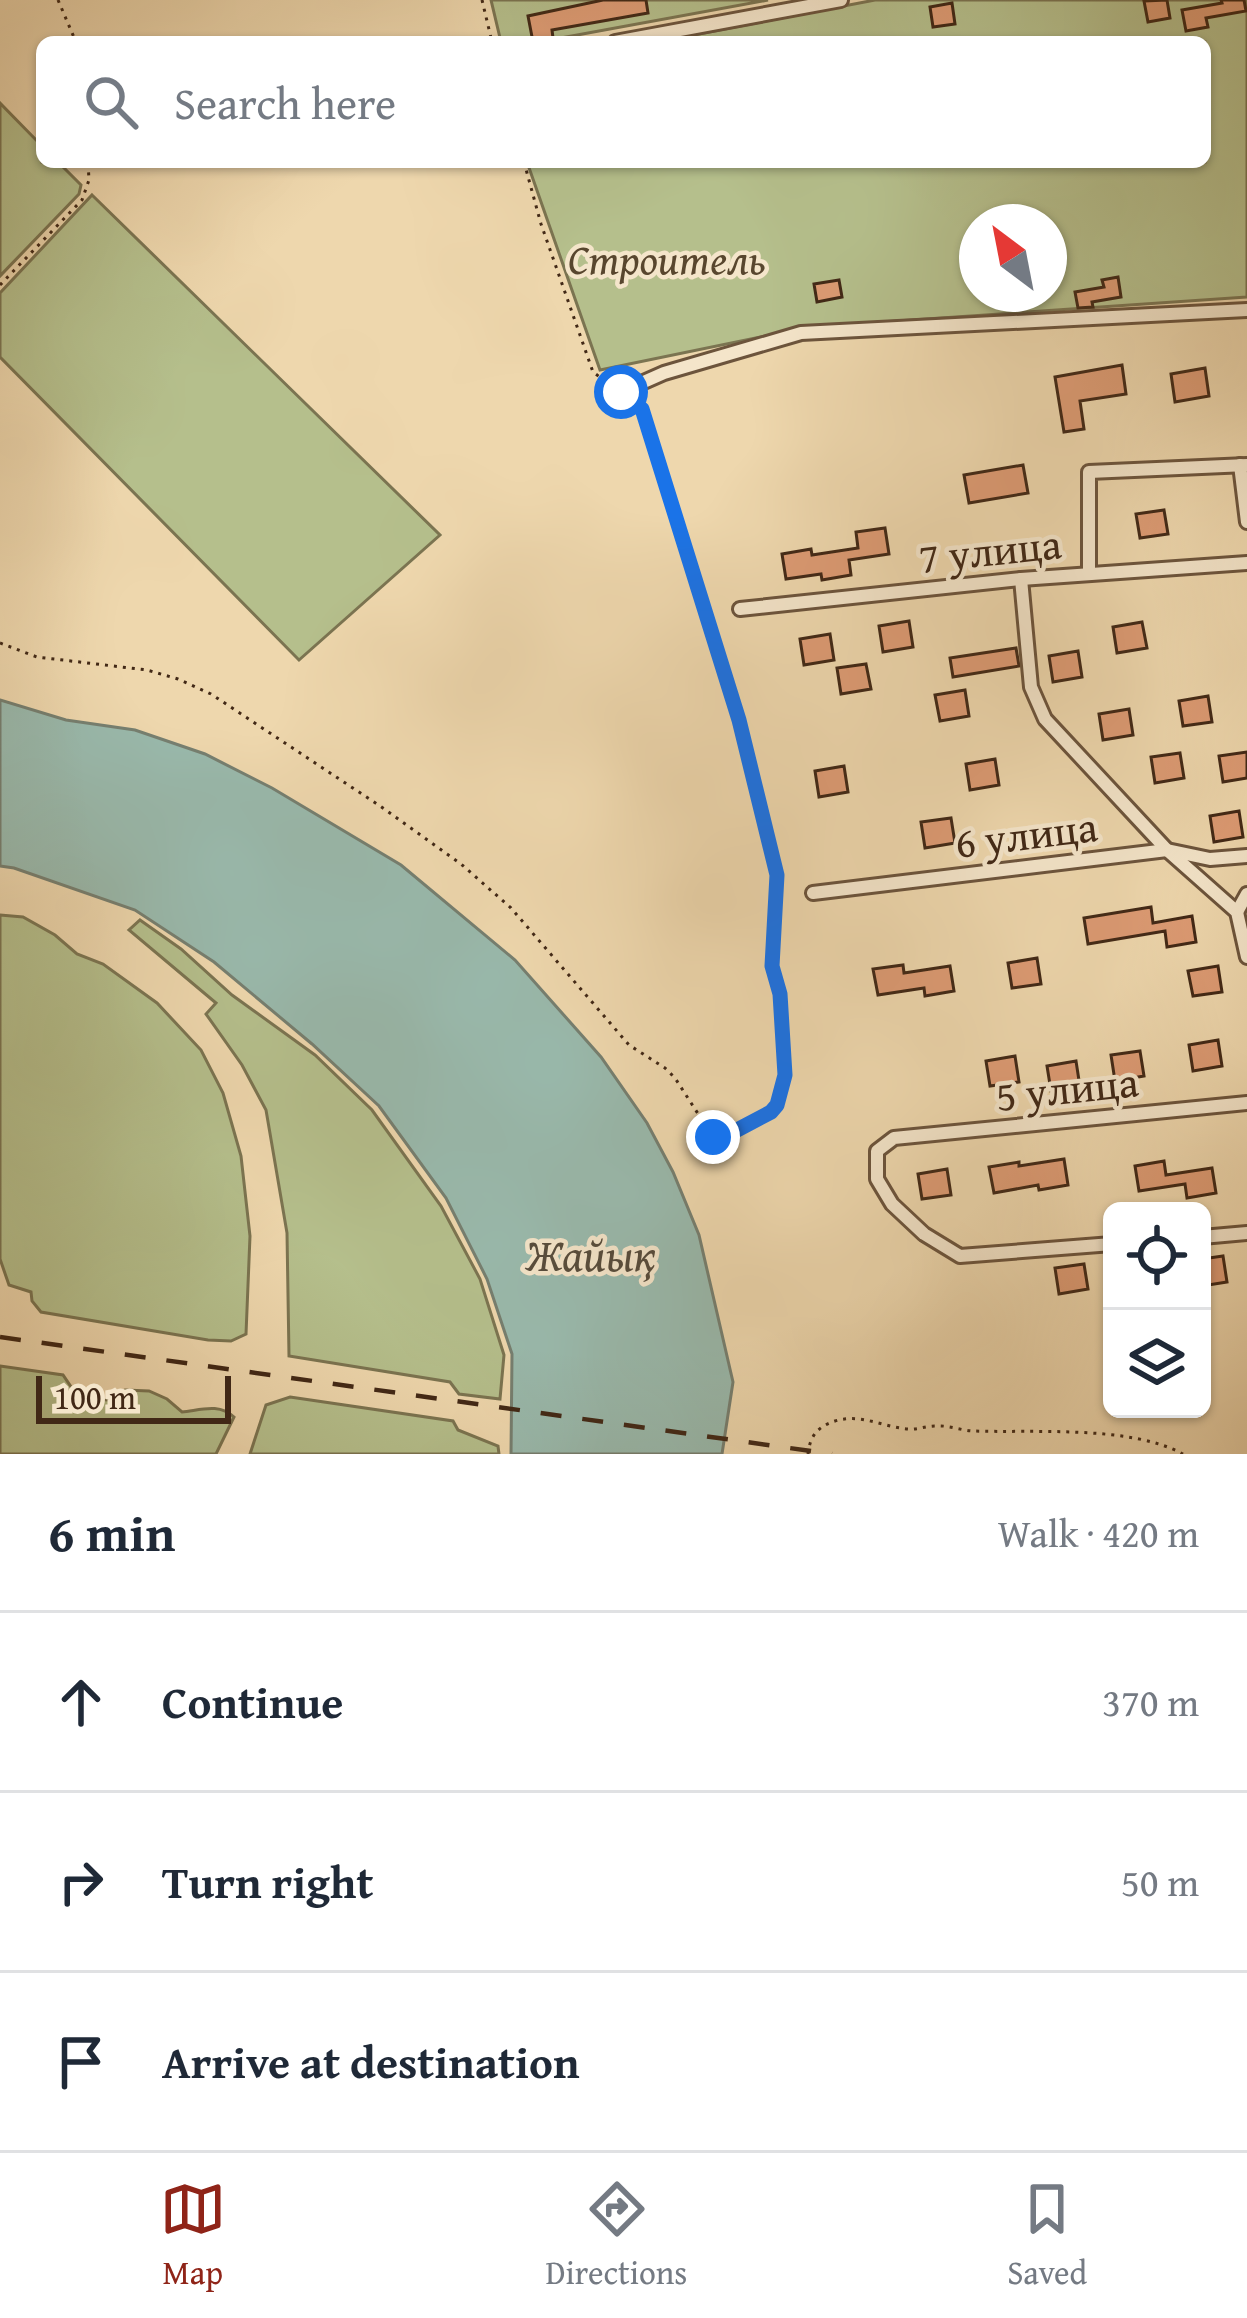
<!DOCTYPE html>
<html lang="en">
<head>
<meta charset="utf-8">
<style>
	:root { --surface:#fff; --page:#f2f2f3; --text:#1f2937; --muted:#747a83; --line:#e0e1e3; --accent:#8f2418 }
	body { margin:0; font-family:"Gentium Book Plus",serif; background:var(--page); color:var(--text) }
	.controls { position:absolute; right:36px; bottom:36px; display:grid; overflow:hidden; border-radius:18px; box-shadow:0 3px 9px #0004 }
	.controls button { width:108px; height:108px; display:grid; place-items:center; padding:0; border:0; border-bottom:3px solid var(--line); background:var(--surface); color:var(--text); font:60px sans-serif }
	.compass { position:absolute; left:959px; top:204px; width:108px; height:108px; border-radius:50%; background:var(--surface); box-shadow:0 3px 9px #0004; rotate:328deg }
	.scale { position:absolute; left:36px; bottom:30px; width:195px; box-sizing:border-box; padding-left:12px; border:6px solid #412816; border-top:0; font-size:33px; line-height:42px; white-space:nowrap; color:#412816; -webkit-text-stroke:9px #f4e5ca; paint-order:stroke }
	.stop { position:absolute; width:36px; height:36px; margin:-27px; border:9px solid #1a73e8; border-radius:50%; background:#fff }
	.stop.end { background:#1a73e8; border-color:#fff; box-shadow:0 3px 12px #0008 }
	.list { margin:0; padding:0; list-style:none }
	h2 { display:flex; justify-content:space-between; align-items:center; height:156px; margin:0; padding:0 48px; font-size:51px }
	h2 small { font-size:39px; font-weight:400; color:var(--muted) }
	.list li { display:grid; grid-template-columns:78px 1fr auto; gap:36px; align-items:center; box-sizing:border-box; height:180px; padding:0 48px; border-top:3px solid var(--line) }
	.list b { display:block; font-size:45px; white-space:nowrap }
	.list em { font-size:39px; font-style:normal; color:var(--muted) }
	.icon { flex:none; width:66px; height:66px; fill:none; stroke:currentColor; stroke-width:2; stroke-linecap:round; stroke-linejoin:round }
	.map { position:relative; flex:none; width:1247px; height:1454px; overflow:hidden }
	.search { position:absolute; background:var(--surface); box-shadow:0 3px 9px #0004; left:36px; right:36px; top:36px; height:132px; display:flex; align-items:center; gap:30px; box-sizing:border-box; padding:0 42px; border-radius:18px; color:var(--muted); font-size:45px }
	.sheet { height:696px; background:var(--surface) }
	nav { display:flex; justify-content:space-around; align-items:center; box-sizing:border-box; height:168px; border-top:3px solid var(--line); background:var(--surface); font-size:33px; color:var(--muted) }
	nav a { display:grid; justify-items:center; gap:6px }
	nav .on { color:var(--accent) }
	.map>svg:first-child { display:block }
	.green { fill:#b5bf8c; stroke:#7b7451; stroke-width:3; fill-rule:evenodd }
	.water { fill:#99b9ac; stroke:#767f70; stroke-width:3 }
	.building { fill:#dd9b74; stroke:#412816; stroke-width:3 }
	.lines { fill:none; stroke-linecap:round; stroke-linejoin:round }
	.minor-casing { stroke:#6c543c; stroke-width:18 }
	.path { stroke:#412816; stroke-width:3; stroke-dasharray:3 6; stroke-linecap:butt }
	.minor { stroke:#f4e5ca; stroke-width:12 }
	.rail { stroke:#412816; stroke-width:4.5; stroke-dasharray:21 21; stroke-linecap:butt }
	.route { stroke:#1a73e8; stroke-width:15 }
	.labels { text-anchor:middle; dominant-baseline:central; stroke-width:9; stroke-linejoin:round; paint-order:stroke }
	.park-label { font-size:42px; font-style:italic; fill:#58462e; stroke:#f4e5ca }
	.street-label { font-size:42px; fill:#412816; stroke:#f4e5ca }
	.water-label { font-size:45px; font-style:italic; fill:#574c3c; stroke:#f4e5ca }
</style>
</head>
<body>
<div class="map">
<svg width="1247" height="1454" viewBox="0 0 1247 1454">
	<rect width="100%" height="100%" fill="#eed7ad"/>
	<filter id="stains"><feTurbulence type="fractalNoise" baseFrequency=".00167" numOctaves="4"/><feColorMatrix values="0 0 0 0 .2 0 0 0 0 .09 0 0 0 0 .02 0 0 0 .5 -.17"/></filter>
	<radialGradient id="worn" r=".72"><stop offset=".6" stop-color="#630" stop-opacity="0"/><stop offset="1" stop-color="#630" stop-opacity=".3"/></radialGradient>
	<g class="green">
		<path d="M491,0H768L539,42H501Z"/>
		<path d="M875,0H1247V297L809,327L600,370L527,162H1205V42H657ZM977,222H1049V294H977Z"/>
		<path d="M0,103L42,146V162H58L81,185L79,194L0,276Z"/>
		<path d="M92,195L440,535L299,660L0,357V293Z"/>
		<path d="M0,915L23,917L55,935L77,954L103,964L157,1003L201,1050L223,1093L241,1156L250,1236L246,1334L231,1341L208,1340L41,1312L32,1301L31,1292L9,1285L0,1259Z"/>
		<path d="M140,920L181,949L232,995L315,1055L372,1110L441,1206L480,1279L504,1355L500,1399L459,1394L450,1382L289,1356L287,1233L266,1110L242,1065L206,1014L216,1003L129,930Z"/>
		<path d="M0,1366L63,1375L78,1397L107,1400L125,1390L149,1391L167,1399L182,1412C201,1410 219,1403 234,1417L216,1454H0Z"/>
		<path d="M290,1397L453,1421L458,1430L498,1446L499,1454H250L266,1405Z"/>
	</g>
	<path class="water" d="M0,700L66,720L135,730L205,754L272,788L401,865L515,960L601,1057L647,1123L673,1172L699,1235L733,1382L722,1454H511L512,1354L487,1279L446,1198L379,1106L312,1044L214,962L135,910L14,868L0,866Z"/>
	<g class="building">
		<path d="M603,0H646L648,13L552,30L553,38L533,42L528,16Z"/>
		<path d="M1167,0L1170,18L1148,22L1144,1Z"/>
		<path d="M1221,0H1244L1246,11L1206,18L1208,27L1186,31L1182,10L1222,3Z"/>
		<path d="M952,3L955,24L933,27L930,7Z"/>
		<path d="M1118,277L1121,297L1092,302L1093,307L1078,308L1075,292L1104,287L1102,280Z"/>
		<path d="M839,280L842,297L817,302L814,284Z"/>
		<path d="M1122,365L1126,394L1080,401L1084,429L1064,432L1055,377Z"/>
		<path d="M1205,368L1209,396L1175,402L1171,374Z"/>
		<path d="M1023,465L1028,493L969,503L964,475Z"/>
		<path d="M1164,510L1168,534L1140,538L1136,514Z"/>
		<path d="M885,528L889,554L849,560L851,575L822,580L821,574L786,579L782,554L811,549L812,555L858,548L856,532Z"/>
		<path d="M909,621L913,647L883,652L879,626Z"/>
		<path d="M1142,622L1147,648L1117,653L1113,627Z"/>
		<path d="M830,634L834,660L804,665L800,639Z"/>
		<path d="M1016,648L1019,666L953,677L950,658Z"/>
		<path d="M1078,651L1082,677L1053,682L1049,656Z"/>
		<path d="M866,664L871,689L841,694L837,668Z"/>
		<path d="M965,690L969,716L940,721L935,695Z"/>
		<path d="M1208,696L1212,722L1183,726L1179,701Z"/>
		<path d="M1129,709L1133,735L1103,740L1099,714Z"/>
		<path d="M1247,752V778L1223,782L1219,756Z"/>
		<path d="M1180,753L1184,778L1155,783L1151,757Z"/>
		<path d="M995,759L999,785L970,790L966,764Z"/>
		<path d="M844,766L848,792L819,797L815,771Z"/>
		<path d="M1239,811L1243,837L1214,842L1210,816Z"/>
		<path d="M951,818L955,843L925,848L921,822Z"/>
		<path d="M1151,907L1153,923L1192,916L1196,942L1167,947L1165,931L1088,944L1084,918Z"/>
		<path d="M1037,958L1041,984L1012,988L1008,963Z"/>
		<path d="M903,965L904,973L950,966L954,991L925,996L924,988L878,995L873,969Z"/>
		<path d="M1218,966L1222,992L1193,996L1188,971Z"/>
		<path d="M1218,1040L1222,1066L1193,1071L1189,1045Z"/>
		<path d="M1140,1051L1144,1076L1115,1081L1111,1055Z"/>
		<path d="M1015,1056L1019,1082L990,1086L986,1061Z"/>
		<path d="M1076,1061L1080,1087L1051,1091L1047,1066Z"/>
		<path d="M1064,1159L1068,1185L1039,1190L1038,1185L994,1193L989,1167L1019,1162V1166Z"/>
		<path d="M1164,1161L1166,1175L1212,1168L1216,1193L1187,1198L1185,1184L1139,1191L1135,1166Z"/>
		<path d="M947,1169L951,1195L922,1199L918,1174Z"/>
		<path d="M1223,1256L1227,1282L1202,1286V1259Z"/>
		<path d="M1084,1264L1088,1289L1059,1294L1055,1268Z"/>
	</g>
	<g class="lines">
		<g class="minor-casing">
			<g id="minor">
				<path d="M615,42L841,0"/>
				<path d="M621,392L664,373L801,333L1247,310"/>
				<path d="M1240,465L1247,522"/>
				<path d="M1089,574V472L1247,465"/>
				<path d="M1021,579L1031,687L1045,719L1167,850L1237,912L1247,957"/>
				<path d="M740,609L1021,579L1247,563"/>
				<path d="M813,893L1167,850L1210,859L1247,856"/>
				<path d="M1237,912L1247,894"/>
				<path d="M1202,1237L1247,1233"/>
				<path d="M1112,1244L960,1256L924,1234L892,1204L877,1179V1151L894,1138L1247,1103"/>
			</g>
		</g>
		<g class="path">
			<path d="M58,0L76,42"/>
			<path d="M482,0L492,42"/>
			<path d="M524,162L541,224L593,372L609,384"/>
			<path d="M0,285L82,200L89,180L88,162"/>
			<path d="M0,643L37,657L147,670L178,679L211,694L380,806L461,864L511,908L629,1045L665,1068L675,1078L713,1137L720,1139L771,1112L777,1105L785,1075L780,994L771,966L777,875L739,720L642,409L631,400"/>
			<path d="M808,1454C810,1436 817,1427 835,1421C861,1413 882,1427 908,1429C917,1430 926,1426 935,1426C948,1425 960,1430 972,1431C1033,1433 1130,1425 1183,1454"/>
		</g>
		<use href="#minor" class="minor"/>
		<path class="rail" d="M0,1337L832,1454"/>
	</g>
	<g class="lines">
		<path class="route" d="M621,392L642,409L739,720L777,875L772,966L780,994L785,1075L777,1105L771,1112L720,1139L713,1137"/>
	</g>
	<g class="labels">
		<g class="park-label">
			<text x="667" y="258">Строитель</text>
		</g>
		<g class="street-label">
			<text transform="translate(990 550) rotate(-6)">7 улица</text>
			<text transform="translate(1026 834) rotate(-7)">6 улица</text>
			<text transform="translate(1067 1088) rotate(-6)">5 улица</text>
		</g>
		<g class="water-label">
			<text x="591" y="1254">Жайық</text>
		</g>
	</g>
	<rect width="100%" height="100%" filter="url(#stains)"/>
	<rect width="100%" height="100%" fill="url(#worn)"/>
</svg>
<div class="controls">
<button><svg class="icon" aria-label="locate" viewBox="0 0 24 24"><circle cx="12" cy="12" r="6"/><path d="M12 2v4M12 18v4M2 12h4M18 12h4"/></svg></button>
<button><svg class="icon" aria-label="layers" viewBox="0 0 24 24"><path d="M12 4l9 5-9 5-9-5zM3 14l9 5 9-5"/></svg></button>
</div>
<svg class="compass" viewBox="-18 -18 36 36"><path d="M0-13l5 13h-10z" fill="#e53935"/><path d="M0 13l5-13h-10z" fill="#747a83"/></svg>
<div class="scale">100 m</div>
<div class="stop" style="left:621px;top:392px"></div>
<div class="stop end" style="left:713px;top:1137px"></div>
<div class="search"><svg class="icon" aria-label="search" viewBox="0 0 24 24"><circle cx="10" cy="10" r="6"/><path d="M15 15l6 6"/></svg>Search here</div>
</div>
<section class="sheet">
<h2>6 min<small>Walk · 420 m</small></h2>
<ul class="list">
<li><svg class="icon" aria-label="ahead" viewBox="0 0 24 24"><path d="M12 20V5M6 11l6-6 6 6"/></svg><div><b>Continue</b></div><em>370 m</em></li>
<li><svg class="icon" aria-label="right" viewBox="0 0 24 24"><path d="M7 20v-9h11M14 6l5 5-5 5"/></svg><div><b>Turn right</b></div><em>50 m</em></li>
<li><svg class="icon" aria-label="arrive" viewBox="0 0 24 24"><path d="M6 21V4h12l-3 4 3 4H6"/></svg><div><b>Arrive at destination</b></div></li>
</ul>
</section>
<nav>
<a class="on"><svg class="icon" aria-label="map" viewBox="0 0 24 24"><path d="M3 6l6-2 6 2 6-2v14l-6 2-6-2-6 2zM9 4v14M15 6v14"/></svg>Map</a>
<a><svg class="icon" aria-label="directions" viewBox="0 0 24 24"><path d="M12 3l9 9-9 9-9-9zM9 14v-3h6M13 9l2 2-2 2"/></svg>Directions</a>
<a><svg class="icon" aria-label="saved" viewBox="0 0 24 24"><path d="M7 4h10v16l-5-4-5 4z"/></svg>Saved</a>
</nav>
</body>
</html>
